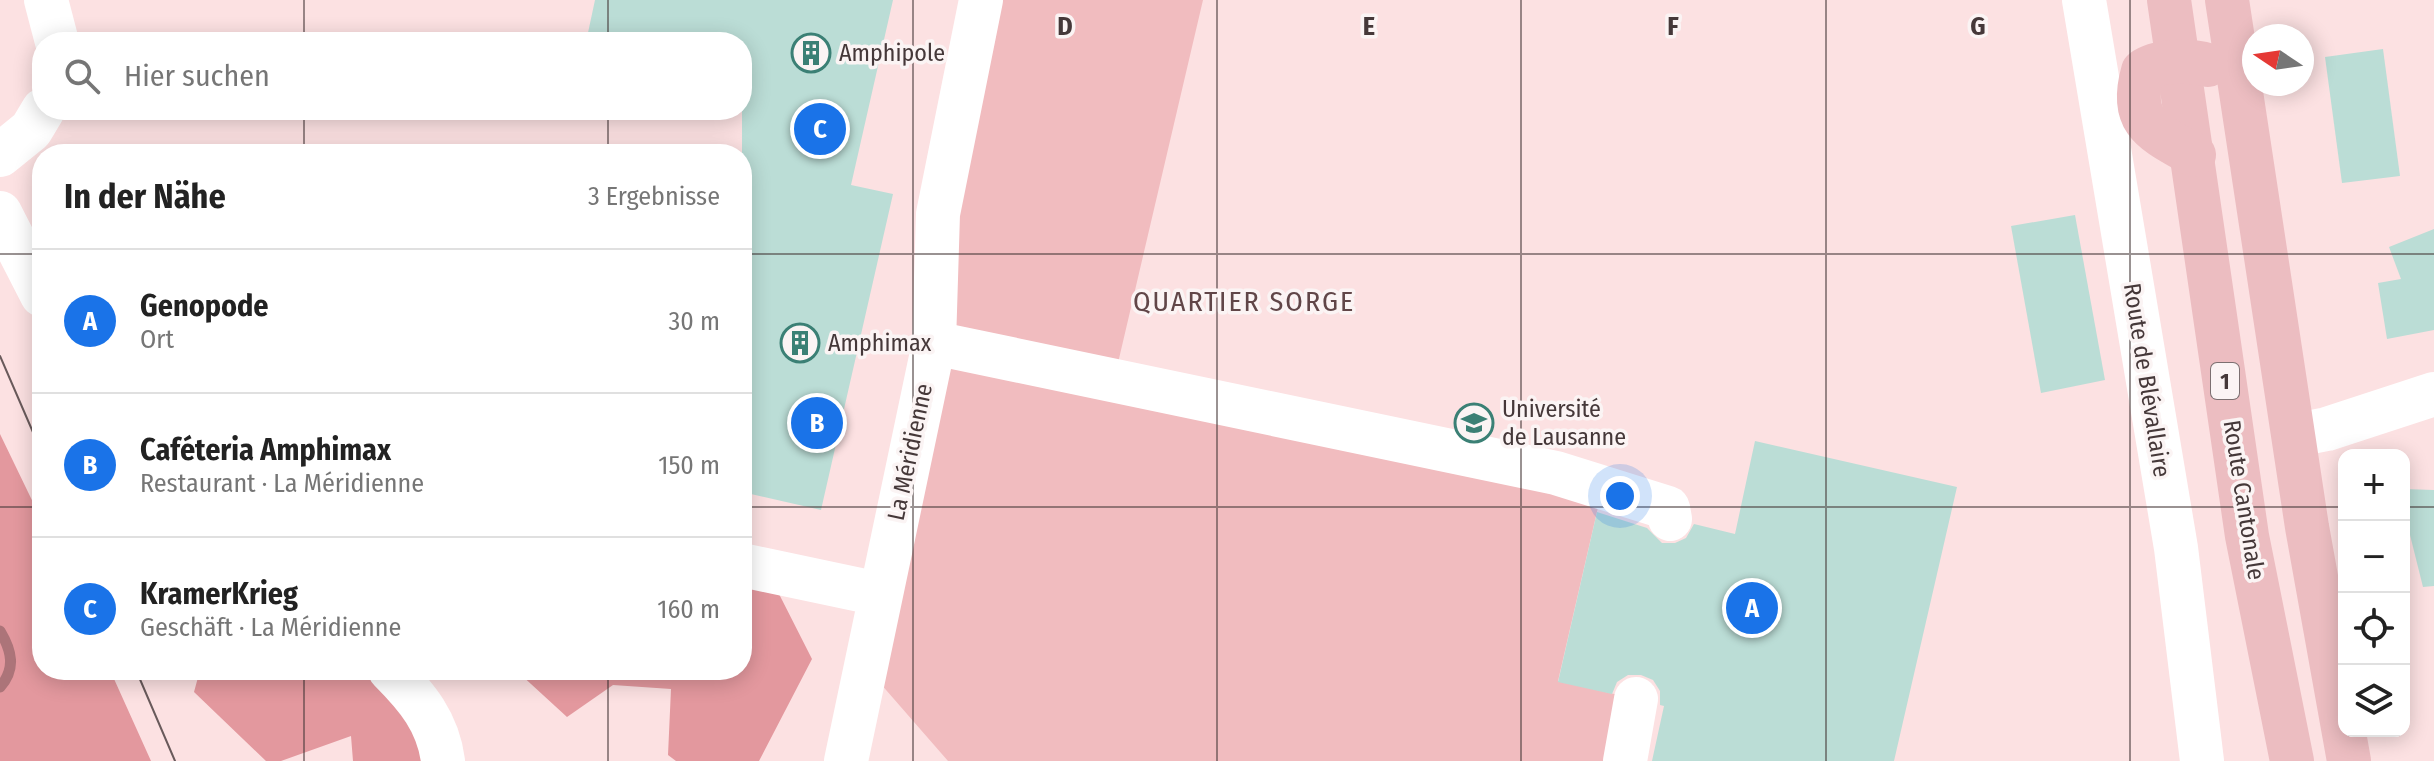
<!DOCTYPE html>
<html lang="de">
<head>
<meta charset="utf-8">
<style>
	:root { --surface:#fff; --page:#f2f2f2; --text:#222; --muted:#767676; --line:#e0e0e0; --accent:#1a73e8 }
	body { margin:0; font-family:"Fira Sans Condensed",sans-serif; background:var(--page); color:var(--text) }
	.controls { position:absolute; right:24px; bottom:24px; display:grid; overflow:hidden; border-radius:16px; box-shadow:0 4px 20px #0003 }
	.controls button { width:72px; height:72px; display:grid; place-items:center; padding:0; border:0; border-bottom:2px solid var(--line); background:var(--surface); color:var(--text); font:40px sans-serif }
	.compass { position:absolute; left:2242px; top:24px; width:72px; height:72px; border-radius:50%; background:var(--surface); box-shadow:0 4px 20px #0003; rotate:283deg }
	.you { position:absolute; left:1620px; top:496px; width:28px; height:28px; margin:-20px; border:6px solid #fff; border-radius:50%; background:#1a73e8; box-shadow:0 0 0 12px #1a73e833 }
	.badge { display:grid; place-items:center; width:52px; height:52px; border-radius:50%; background:var(--accent); color:#fff; font-size:26px; font-weight:700 }
	.pin { position:absolute; translate:-50% -50%; border:4px solid #fff; box-shadow:0 2px 8px #0006 }
	.list { margin:0; padding:0; list-style:none }
	h2 { display:flex; justify-content:space-between; align-items:center; height:104px; margin:0; padding:0 32px; font-size:34px }
	h2 small { font-size:26px; font-weight:400; color:var(--muted) }
	.list li { display:grid; grid-template-columns:52px 1fr auto; gap:24px; align-items:center; box-sizing:border-box; height:144px; padding:0 32px; border-top:2px solid var(--line) }
	.list b { display:block; font-size:30px; white-space:nowrap }
	.list p { margin:0; font-size:26px; white-space:nowrap; color:var(--muted) }
	.list em { font-size:26px; font-style:normal; color:var(--muted) }
	.icon { flex:none; width:44px; height:44px; fill:none; stroke:currentColor; stroke-width:2; stroke-linecap:round; stroke-linejoin:round }
	.map { position:relative; flex:none; width:2434px; height:761px; overflow:hidden }
	.search { position:absolute; background:var(--surface); box-shadow:0 4px 20px #0003; left:32px; top:32px; width:720px; height:88px; display:flex; align-items:center; gap:20px; box-sizing:border-box; padding:0 28px; border-radius:32px; color:var(--muted); font-size:30px }
	.panel { position:absolute; background:var(--surface); box-shadow:0 4px 20px #0003; left:32px; top:144px; width:720px; height:536px; border-radius:32px }
	.map>svg:first-child { display:block }
	.green { fill:#f1bcbf }
	.forest { fill:#e3989e }
	.lines { fill:none; stroke-linecap:round; stroke-linejoin:round }
	.stream { stroke:#ac7479; stroke-width:11 }
	.building { fill:#bbddd6 }
	.minor { stroke:#fff; stroke-width:44 }
	.major { stroke:#ecbdc1; stroke-width:44 }
	.tram { stroke:#695a5b; stroke-width:2 }
	.grid { fill:none; stroke:#453839; stroke-width:2; stroke-opacity:0.55 }
	.labels { text-anchor:middle; dominant-baseline:central; stroke-width:7; stroke-linejoin:round; paint-order:stroke }
	.shield { fill:#fbf4f4; stroke:#7c7071; stroke-width:2 }
	.shield-label { font-size:22px; font-weight:bold; fill:#453839 }
	.poi-label { font-size:24px; fill:#453839; stroke:#fbf4f4; text-anchor:start }
	.street-label { font-size:24px; fill:#453839; stroke:#fbf4f4 }
	.quarter-label { font-size:28px; letter-spacing:2px; fill:#614648; stroke:#fbf4f4 }
	.grid-label { font-size:26px; text-anchor:middle; font-weight:bold; fill:#453839; stroke:#fbf4f4; stroke-width:7; stroke-linejoin:round; paint-order:stroke }
</style>
</head>
<body>
<div class="map">
<svg width="2434" height="761" viewBox="0 0 2434 761">
	<rect width="100%" height="100%" fill="#fce1e2"/>
	<path class="green" d="M981,0H1203L1114,380L1599,503L1558,681L1636,699L1625,761H948L866,667Z"/>
	<g class="forest">
		<path d="M0,434L42,521V670H110L151,761H0Z"/>
		<path d="M742,586L778,592L812,659L759,761H676L668,755L671,689L613,685L567,717L519,673V670H742Z"/>
		<path d="M200,670H361L401,690L425,761H353L351,736L281,761H266L194,692Z"/>
	</g>
	<g class="lines">
		<path class="stream" d="M0,631C12,651 16,669 0,687"/>
	</g>
	<g class="building">
		<path d="M595,0H893L851,185L893,194L821,510L742,492V42H586Z"/>
		<path d="M2383,49L2400,176L2342,183L2325,57Z"/>
		<path d="M2075,215L2105,380L2041,393L2011,226Z"/>
		<path d="M2434,229V330L2387,339L2378,283L2401,279L2389,247Z"/>
		<path d="M1755,441L1957,487L1894,761H1652L1664,706L1660,705V691L1653,680L1641,675H1628L1617,682L1612,694L1558,682L1597,512L1647,528L1662,543H1675L1686,538L1694,524L1735,534Z"/>
		<path d="M2404,489L2434,490V586L2423,587L2408,527H2404Z"/>
	</g>
	<g class="lines">
		<g class="minor">
			<path d="M46,0L57,42"/>
			<path d="M2084,0L2176,548L2202,761"/>
			<path d="M0,155L31,130L43,110"/>
			<path d="M0,213L42,295"/>
			<path d="M934,343L1556,473L1668,508L1670,519"/>
			<path d="M2296,435L2327,429L2434,394"/>
			<path d="M742,565L879,594"/>
			<path d="M390,670C417,697 438,722 443,761"/>
			<path d="M846,761L934,343L938,214L981,0"/>
			<path d="M1625,761L1636,699"/>
		</g>
		<g class="major">
			<path d="M2169,0L2247,536L2292,761"/>
			<path d="M2227,0L2307,527L2349,761"/>
			<path d="M2194,155C2154,132 2128,123 2143,71C2157,60 2191,60 2208,65"/>
		</g>
		<g class="tram">
			<path d="M0,356L42,453"/>
			<path d="M136,670L175,761"/>
		</g>
	</g>
	<path class="grid" d="M304,0V42M608,0V42M913,0V761M1217,0V761M1521,0V761M1826,0V761M2130,0V761M304,110V154M608,110V154M0,254H42M742,254H2434M0,507H42M742,507H2344M2404,507H2434M304,670V761M608,670V761"/>
	<defs>
		<g id="building-ring" transform="scale(2)"><circle r="9.5" fill="#fbf4f4" stroke="#3b8075" stroke-width="1.5"/><path d="M-4-6H4V6H1V3H-1V6H-4ZM-2.5-4.3h1.7v1.8h-1.7ZM.8-4.3h1.7v1.8H.8ZM-2.5-1h1.7V.8h-1.7ZM.8-1h1.7V.8H.8Z" fill="#3b8075"/></g>
		<g id="university-ring" transform="scale(2)"><circle r="9.5" fill="#fbf4f4" stroke="#3b8075" stroke-width="1.5"/><path d="M0-5L7-2L0 1L-7-2ZM-4 1L0 2.5L4 1V4Q0 6-4 4Z" fill="#3b8075"/></g>
	</defs>
	<g fill-rule="evenodd">
		<use href="#building-ring" x="811" y="53"/>
		<use href="#building-ring" x="800" y="343"/>
		<use href="#university-ring" x="1474" y="423"/>
	</g>
	<g class="labels">
		<rect class="shield" x="2211" y="363" width="28" height="36" rx="6"/>
		<g class="shield-label">
			<text x="2225" y="381">1</text>
		</g>
		<g class="poi-label">
			<text x="839" y="53">Amphipole</text>
			<text x="828" y="343">Amphimax</text>
			<text x="1502" y="409">Université<tspan x="1502" dy="28">de Lausanne</tspan></text>
		</g>
		<g class="street-label">
			<text transform="translate(2147 380) rotate(81)">Route de Blévallaire</text>
			<text transform="translate(910 452) rotate(-78)">La Méridienne</text>
			<text transform="translate(2244 500) rotate(81)">Route Cantonale</text>
		</g>
		<g class="quarter-label">
			<text x="1244" y="301">QUARTIER SORGE</text>
		</g>
	</g>
	<g class="grid-label">
		<text x="1065" y="35">D</text>
		<text x="1369" y="35">E</text>
		<text x="1673" y="35">F</text>
		<text x="1978" y="35">G</text>
	</g>
</svg>
<div class="controls">
<button>+</button>
<button>−</button>
<button><svg class="icon" aria-label="locate" viewBox="0 0 24 24"><circle cx="12" cy="12" r="6"/><path d="M12 2v4M12 18v4M2 12h4M18 12h4"/></svg></button>
<button><svg class="icon" aria-label="layers" viewBox="0 0 24 24"><path d="M12 4l9 5-9 5-9-5zM3 14l9 5 9-5"/></svg></button>
</div>
<svg class="compass" viewBox="-18 -18 36 36"><path d="M0-13l5 13h-10z" fill="#e53935"/><path d="M0 13l5-13h-10z" fill="#767676"/></svg>
<div class="you"></div>
<div class="pin badge" style="left:1752px;top:608px">A</div>
<div class="pin badge" style="left:817px;top:423px">B</div>
<div class="pin badge" style="left:820px;top:129px">C</div>
<div class="search"><svg class="icon" aria-label="search" viewBox="0 0 24 24"><circle cx="10" cy="10" r="6"/><path d="M15 15l6 6"/></svg>Hier suchen</div>
<section class="panel">
<h2>In der Nähe<small>3 Ergebnisse</small></h2>
<ul class="list">
<li><span class="badge">A</span><div><b>Genopode</b><p>Ort</p></div><em>30 m</em></li>
<li><span class="badge">B</span><div><b>Caféteria Amphimax</b><p>Restaurant · La Méridienne</p></div><em>150 m</em></li>
<li><span class="badge">C</span><div><b>KramerKrieg</b><p>Geschäft · La Méridienne</p></div><em>160 m</em></li>
</ul>
</section>
</div>
</body>
</html>
